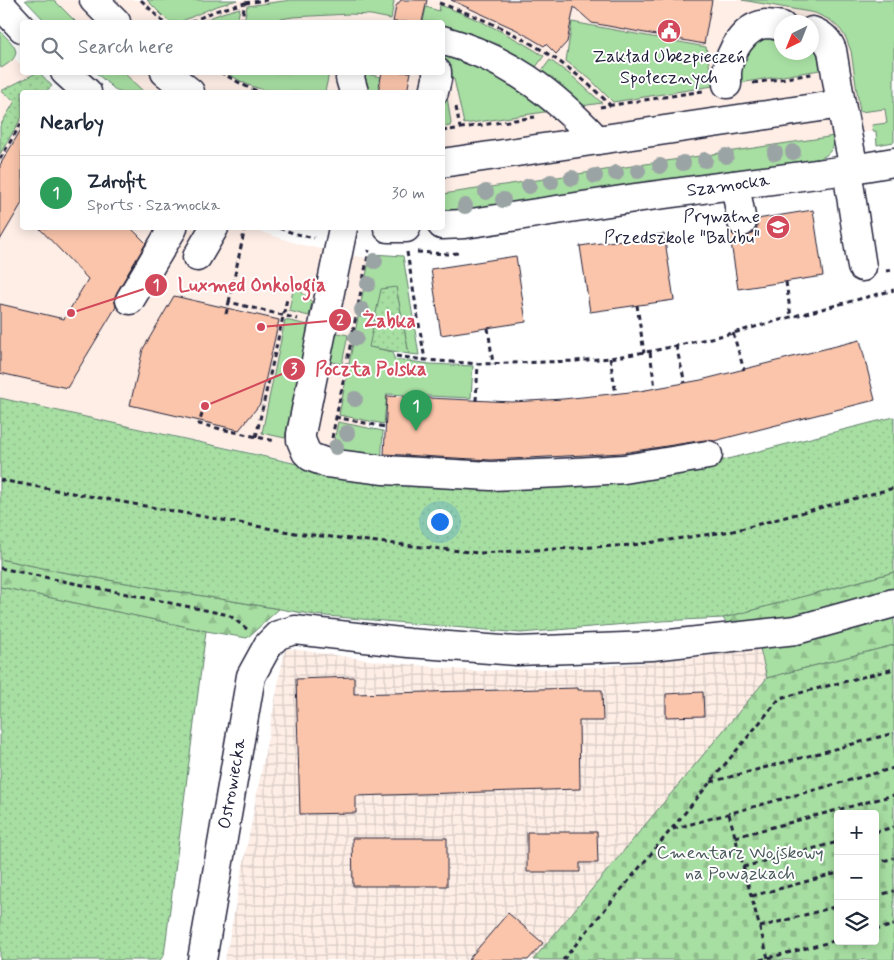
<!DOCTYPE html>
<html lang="en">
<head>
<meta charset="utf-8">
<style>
	:root { --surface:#fff; --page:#f2f2f3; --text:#1f2937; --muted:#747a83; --line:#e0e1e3; --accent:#d1495b }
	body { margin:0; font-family:Mynerve,sans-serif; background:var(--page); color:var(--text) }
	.controls { position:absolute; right:15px; bottom:15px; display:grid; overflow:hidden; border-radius:5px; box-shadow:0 2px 12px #0003 }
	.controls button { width:45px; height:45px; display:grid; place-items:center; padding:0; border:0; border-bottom:1px solid var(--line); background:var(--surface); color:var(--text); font:25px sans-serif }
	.compass { position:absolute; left:774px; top:15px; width:45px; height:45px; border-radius:50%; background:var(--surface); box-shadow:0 2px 12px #0003; rotate:223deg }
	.you { position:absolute; left:439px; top:521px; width:18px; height:18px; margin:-12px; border:4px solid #fff; border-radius:50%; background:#1a73e8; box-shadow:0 0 0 8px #1a73e833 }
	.badge { display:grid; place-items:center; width:32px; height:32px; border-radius:50%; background:var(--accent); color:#fff; font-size:16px; font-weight:700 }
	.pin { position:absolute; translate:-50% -41px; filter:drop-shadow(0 1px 2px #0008) }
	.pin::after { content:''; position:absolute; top:26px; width:18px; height:15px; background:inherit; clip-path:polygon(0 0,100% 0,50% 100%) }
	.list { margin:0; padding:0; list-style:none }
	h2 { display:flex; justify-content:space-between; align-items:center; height:65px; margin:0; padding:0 20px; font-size:21px }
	h2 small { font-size:16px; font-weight:400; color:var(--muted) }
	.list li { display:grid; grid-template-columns:32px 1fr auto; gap:15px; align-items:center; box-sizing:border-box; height:75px; padding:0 20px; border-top:1px solid var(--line) }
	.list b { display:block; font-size:19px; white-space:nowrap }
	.list p { margin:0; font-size:16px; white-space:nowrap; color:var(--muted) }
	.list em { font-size:16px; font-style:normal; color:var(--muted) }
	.icon { flex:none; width:28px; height:28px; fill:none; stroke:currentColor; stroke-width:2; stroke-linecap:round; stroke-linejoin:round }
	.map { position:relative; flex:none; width:894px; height:960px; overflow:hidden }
	.search { position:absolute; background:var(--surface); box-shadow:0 2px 12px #0003; left:20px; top:20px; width:425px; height:55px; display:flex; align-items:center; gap:12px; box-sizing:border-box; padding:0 18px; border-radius:5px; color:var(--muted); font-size:19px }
	.panel { position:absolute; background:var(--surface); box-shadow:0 2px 12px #0003; left:20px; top:90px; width:425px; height:140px; border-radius:5px }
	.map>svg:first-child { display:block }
	.built { fill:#feeee6; fill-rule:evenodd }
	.industrial { fill:url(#industrial-grid) }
	.grass { fill:#a7dea2; stroke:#64806e }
	.forest { fill:url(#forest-firs); stroke:#64806e }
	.cemetery { fill:url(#cemetery-stones); stroke:#64806e; fill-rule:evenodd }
	.park { fill:url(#park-dots); stroke:#64806e }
	.building { fill:#fac5ab; stroke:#22223b }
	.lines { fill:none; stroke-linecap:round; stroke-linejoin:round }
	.minor-casing { stroke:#22223b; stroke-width:31 }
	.path { stroke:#22223b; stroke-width:3; stroke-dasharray:5 4; stroke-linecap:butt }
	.minor { stroke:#fff; stroke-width:28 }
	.tree { fill:#9ba4a4 }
	.labels { text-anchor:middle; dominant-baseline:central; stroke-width:4; stroke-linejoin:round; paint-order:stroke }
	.poi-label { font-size:18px; fill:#22223b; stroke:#fff }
	.street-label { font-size:18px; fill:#22223b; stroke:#fff }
	.park-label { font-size:18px; fill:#4a5a5a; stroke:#fff }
	.leader { fill:none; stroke:#d1495b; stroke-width:2 }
	.callout-dot { fill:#d1495b; stroke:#fff; stroke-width:2 }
	.mark-label { font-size:15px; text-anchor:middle; font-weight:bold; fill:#fff }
	.callout-label { font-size:19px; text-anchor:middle; font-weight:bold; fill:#d1495b; stroke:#fff; stroke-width:4; stroke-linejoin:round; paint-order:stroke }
</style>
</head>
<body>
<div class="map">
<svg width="894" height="960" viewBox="0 0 894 960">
	<defs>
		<pattern id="industrial-grid" width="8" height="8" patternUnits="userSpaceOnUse" patternTransform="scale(1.25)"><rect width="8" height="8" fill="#feeee6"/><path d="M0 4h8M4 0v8" fill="none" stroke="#d9ccc6"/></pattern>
		<pattern id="forest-firs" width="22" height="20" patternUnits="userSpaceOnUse" patternTransform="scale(1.25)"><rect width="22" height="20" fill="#a7dea2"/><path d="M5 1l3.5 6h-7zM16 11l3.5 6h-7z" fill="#8fbe8c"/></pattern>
		<pattern id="cemetery-stones" width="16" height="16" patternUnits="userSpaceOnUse" patternTransform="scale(1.25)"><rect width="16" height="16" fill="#a7dea2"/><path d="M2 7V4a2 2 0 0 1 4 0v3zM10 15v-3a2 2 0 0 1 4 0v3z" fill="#8fbe8c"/></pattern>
		<pattern id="park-dots" width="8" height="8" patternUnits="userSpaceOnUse" patternTransform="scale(1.25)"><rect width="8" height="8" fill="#a7dea2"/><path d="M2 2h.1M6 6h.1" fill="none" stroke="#8fbe8c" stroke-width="1.8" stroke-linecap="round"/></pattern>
	</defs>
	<rect width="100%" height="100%" fill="#fff"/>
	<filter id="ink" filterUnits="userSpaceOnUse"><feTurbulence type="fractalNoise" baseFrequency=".02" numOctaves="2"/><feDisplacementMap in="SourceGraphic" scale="10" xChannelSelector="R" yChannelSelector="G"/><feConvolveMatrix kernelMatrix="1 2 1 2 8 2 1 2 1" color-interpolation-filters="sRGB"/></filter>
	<g filter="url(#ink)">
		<g class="built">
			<path d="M37,0H894V142L877,145L875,131L847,135L443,206L442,92H127L107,73L442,72V22H59ZM782,22H812V52H782Z"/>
			<path d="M0,43L22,66V72L29,73L49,92H22V228H249L302,245L371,259L343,394L373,401L358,476L0,398Z"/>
		</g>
		<path class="industrial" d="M759,644L767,678L533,960H225L285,648L376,661L473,671L600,667L725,654Z"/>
		<g class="grass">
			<path d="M25,0H54L76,22H46Z"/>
			<path d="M147,0H237L214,7L180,22H169Z"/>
			<path d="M291,0H385L394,1L391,19L371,15L349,14L293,17L263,22H244L247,6Z"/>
			<path d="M742,0H894V142L877,145L876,131H873L872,125L887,123L885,109L860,112L851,51L846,38L840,29L830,20L815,13Z"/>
			<path d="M440,5C477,18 511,35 544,56L533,71L443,28L442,22H423L426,7L439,11Z"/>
			<path d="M240,8L237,22H200L222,13Z"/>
			<path d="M572,22L706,47L713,86L613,102L590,79L566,61Z"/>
			<path d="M0,31C15,46 26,54 1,68L0,65Z"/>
			<path d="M771,37V40L781,42L782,52H812V47C819,52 819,62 820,70L739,83L744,54L758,41Z"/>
			<path d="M442,50L501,76L551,111L464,124L454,79L444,80Z"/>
			<path d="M550,60L572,76L602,103L581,106L540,73Z"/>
			<path d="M96,73H124L144,92H118Z"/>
			<path d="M226,73H329L325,92H270L248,85Z"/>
			<path d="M361,73L381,77L378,92H362Z"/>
			<path d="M446,90L451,123L450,126L443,127L442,92Z"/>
			<path d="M835,136C835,147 830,154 821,158L531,203L443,214V194Z"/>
			<path d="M373,254L403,256L419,355L409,354L396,287L370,347L393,352L394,359L430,364L473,366L471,398L387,394L384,424L339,415L370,256Z"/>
			<path d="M294,285L312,302L309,316L289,311Z"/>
			<path d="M285,320L309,325L285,438L262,433Z"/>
			<path d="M328,331L348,335L342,364L322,360Z"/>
			<path d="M338,422L383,431L381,466L331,456Z"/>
		</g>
		<g class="forest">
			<path d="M0,559L62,572L279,609L247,638L206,631L0,587Z"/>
			<path d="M894,572V596L730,629L723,618Z"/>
			<path d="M894,610V645L767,678L759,644Z"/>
		</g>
		<path class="cemetery" d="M894,645V960H533L767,678ZM838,814H875V941H838Z"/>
		<g class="park">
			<path d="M36,73H40L52,86L45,92H22V117L0,154V126L15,101L1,91Z"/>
			<path d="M396,287L409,354L369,347L381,289Z"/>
			<path d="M0,398L311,467H696L894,417V572L723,618L661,621L521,633L315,615L62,572L0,559Z"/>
			<path d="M0,587L206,631L164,955L160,960H0Z"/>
		</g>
		<g class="building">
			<path d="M401,0H427L422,22H393L396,6Z"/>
			<path d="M451,0H712L704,44L592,23L574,7L567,42L556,54L546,44L544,46L517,30Z"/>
			<path d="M382,72H411L407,92H378Z"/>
			<path d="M22,128V203L0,240V165Z"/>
			<path d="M813,210L823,276L738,289L729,229L731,233L736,237H745L752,234L757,228V219Z"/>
			<path d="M39,228H131L146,243L117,292L114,299L116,307L67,388L0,373V304L64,319L88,279Z"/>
			<path d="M664,234L674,300L590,312L580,246Z"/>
			<path d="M516,256L526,322L441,335L431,269Z"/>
			<path d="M174,296L279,320L260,404L239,430L130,405L143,349Z"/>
			<path d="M860,340L875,400L714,441L705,440L622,453L491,460L384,454L387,396L512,402L563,399L640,391L701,380Z"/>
			<path d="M354,677V694L578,688V690H602L603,721H579L580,789L356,796V813L300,814L296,679Z"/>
			<path d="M703,692L704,716L666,717V694Z"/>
			<path d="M527,832H597L598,863H580V872H527Z"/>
			<path d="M352,838H447V886H353Z"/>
			<path d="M508,913L543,943L528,960H468Z"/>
		</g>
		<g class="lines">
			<g class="minor-casing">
				<g id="minor">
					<path d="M94,0L116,22"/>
					<path d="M0,4L22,28"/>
					<path d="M812,31C821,34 828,40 832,50L841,104"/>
					<path d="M442,40C507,58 552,92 597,140"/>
					<path d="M65,72L87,92"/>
					<path d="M165,72L190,92"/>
					<path d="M351,72L350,78L354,92"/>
					<path d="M727,84C727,80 727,76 727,72C729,52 744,27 765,24C771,24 776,25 782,26"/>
					<path d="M434,92L437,79V72"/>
					<path d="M442,163L841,104L854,169"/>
					<path d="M847,170L862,267"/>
					<path d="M735,185L742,222"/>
					<path id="s1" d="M442,225L465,224L635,198L847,170L894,162"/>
					<path d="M343,228L301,434V440L306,452L311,457L327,463L384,470L491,476L560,473L624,469L708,455"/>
					<path d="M388,228H406"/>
					<path d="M197,257L214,228"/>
					<path d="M130,300L173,228"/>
					<path id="s2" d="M202,960L251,676L268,645L278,635L295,630L409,643L517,651L652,646L796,630L894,603"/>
				</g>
			</g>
			<g class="path">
				<path d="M141,0L163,22"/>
				<path d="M245,3L267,0"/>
				<path d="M439,3C504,25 562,55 610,105"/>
				<path d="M191,22L215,11L245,3L241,22"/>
				<path d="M220,72L249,88L260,92"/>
				<path d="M753,83L812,74"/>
				<path d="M456,107L460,128"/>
				<path d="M600,107L703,91"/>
				<path d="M442,131L535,117"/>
				<path d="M0,159L22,122"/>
				<path d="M137,228H138"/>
				<path d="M279,228L293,233L314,238"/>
				<path d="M407,252L425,360"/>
				<path d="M417,252L448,254L458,253"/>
				<path d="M886,271L894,270"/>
				<path d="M786,282L791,317"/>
				<path d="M229,302L245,228"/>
				<path d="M637,305L644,353"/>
				<path d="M226,314L229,302L298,319"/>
				<path d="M488,328L493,364"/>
				<path d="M733,333L744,370"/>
				<path d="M676,346L685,383"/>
				<path d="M650,352L655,388"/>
				<path d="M396,356L425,360L480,364L576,361L610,358L657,350L733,333L791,317L894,290"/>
				<path d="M610,358L616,394"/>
				<path d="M476,401L478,364"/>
				<path d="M202,414L199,424L275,441"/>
				<path d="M335,417L385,427"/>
				<path d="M256,437L287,299"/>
				<path d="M332,438L369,250"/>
				<path d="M0,480L295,533L478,553L633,545L733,531L894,488"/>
				<path d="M0,568L229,615L247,629"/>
				<path d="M711,782L894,733"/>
				<path d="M729,814L768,958"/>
				<path d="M673,829L894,768"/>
				<path d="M875,832L894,827"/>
				<path d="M735,837L894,795"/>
				<path d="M875,863L894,858"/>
				<path d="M743,867L838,842"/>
				<path d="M752,896L838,873"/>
				<path d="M875,896L894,891"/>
				<path d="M760,927L838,906"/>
				<path d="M875,930L894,925"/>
				<path d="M563,960L780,698L894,669"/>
				<path d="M760,960L838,940"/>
			</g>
			<use href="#minor" class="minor"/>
		</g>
		<g class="tree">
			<circle cx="793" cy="152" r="8"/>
			<circle cx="775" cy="153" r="8"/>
			<circle cx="726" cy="156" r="8"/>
			<circle cx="705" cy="160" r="8"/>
			<circle cx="683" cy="163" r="8"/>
			<circle cx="660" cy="166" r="8"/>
			<circle cx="638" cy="171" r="8"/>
			<circle cx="616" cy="173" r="8"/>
			<circle cx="595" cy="176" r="8"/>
			<circle cx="572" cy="178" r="8"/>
			<circle cx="551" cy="182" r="8"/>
			<circle cx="529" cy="186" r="8"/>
			<circle cx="486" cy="192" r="8"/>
			<circle cx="503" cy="200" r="8"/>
			<circle cx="465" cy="206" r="8"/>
			<circle cx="375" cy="261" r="8"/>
			<circle cx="368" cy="284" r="8"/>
			<circle cx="362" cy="310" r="8"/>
			<circle cx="356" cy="338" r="8"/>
			<circle cx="355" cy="399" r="8"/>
			<circle cx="347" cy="433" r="8"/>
			<circle cx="336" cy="447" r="8"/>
		</g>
	</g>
	<defs>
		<g id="civic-disc" transform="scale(1.25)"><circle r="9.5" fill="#d1495b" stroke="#fff"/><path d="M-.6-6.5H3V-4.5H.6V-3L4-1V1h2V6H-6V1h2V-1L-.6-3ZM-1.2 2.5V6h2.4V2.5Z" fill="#fff"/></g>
		<g id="school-disc" transform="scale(1.25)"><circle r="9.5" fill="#d1495b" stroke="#fff"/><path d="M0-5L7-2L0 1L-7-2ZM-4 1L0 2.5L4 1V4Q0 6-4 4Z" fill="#fff"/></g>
	</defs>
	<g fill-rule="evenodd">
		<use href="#civic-disc" x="669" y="31"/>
		<use href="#school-disc" x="778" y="227"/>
	</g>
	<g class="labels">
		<g class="poi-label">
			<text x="669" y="57">Zakład Ubezpieczeń<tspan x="669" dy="21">Społecznych</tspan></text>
			<text x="760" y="217" text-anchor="end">Prywatne<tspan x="760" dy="21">Przedszkole "Balibu"</tspan></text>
		</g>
		<g class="street-label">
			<text stroke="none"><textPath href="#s1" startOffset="289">Szamocka</textPath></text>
			<text stroke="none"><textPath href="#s2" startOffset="179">Ostrowiecka</textPath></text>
		</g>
		<g class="park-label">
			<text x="740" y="853">Cmentarz Wojskowy<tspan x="740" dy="21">na Powązkach</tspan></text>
		</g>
	</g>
	<path class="leader" d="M71 313L156 285M261 327L340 320M205 406L294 369"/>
	<g class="callout-dot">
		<circle cx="71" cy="313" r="5"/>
		<circle cx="261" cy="327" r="5"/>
		<circle cx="205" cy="406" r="5"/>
		<circle cx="156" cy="285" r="12"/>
		<circle cx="340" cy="320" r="12"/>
		<circle cx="294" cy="369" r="12"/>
	</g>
	<g class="mark-label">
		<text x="156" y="290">1</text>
		<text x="340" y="325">2</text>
		<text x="294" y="374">3</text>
	</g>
	<g class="callout-label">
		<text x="252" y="291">Luxmed Onkologia</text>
		<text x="389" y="327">Żabka</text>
		<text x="371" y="375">Poczta Polska</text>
	</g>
</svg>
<div class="controls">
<button>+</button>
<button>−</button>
<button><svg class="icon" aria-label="layers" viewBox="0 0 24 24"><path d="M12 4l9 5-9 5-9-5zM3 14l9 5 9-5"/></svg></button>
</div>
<svg class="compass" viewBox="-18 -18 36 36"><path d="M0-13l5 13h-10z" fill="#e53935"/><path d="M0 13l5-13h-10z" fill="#747a83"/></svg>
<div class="you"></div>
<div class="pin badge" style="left:416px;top:431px;background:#2e9e5b">1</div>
<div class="search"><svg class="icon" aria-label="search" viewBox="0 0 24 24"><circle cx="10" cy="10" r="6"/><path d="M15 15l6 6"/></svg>Search here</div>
<section class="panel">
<h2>Nearby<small></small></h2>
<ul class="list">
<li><span class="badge" style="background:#2e9e5b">1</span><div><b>Zdrofit</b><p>Sports · Szamocka</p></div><em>30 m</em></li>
</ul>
</section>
</div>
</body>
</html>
